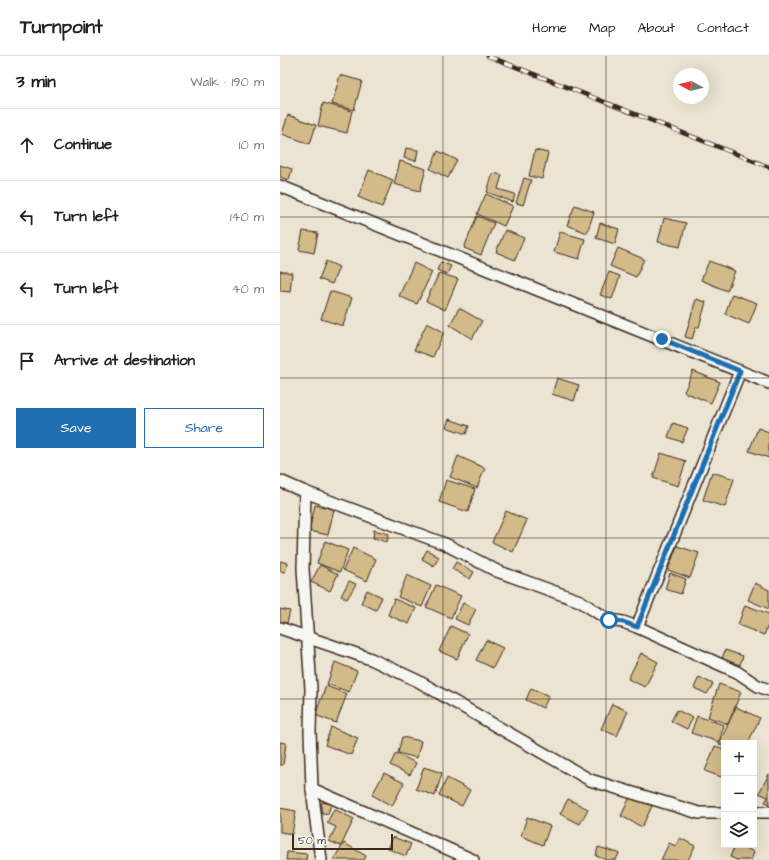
<!DOCTYPE html>
<html lang="en">
<head>
<meta charset="utf-8">
<style>
	:root { --surface:#fff; --page:#f6f6f6; --text:#222; --muted:#767676; --line:#e0e0e0; --accent:#1f6fb2 }
	body { margin:0; font-family:"Architects Daughter",sans-serif; background:var(--page); color:var(--text) }
	.controls { position:absolute; right:12px; bottom:12px; display:grid; overflow:hidden; border-radius:0px; box-shadow:0 4px 16px #0002 }
	.controls button { width:36px; height:36px; display:grid; place-items:center; padding:0; border:0; border-bottom:1px solid var(--line); background:var(--surface); color:var(--text); font:20px sans-serif }
	.compass { position:absolute; left:393px; top:12px; width:36px; height:36px; border-radius:50%; background:var(--surface); box-shadow:0 4px 16px #0002; rotate:278deg }
	.scale { position:absolute; left:12px; bottom:10px; width:101px; box-sizing:border-box; padding-left:4px; border:2px solid #3b2a1e; border-top:0; font-size:11px; line-height:14px; white-space:nowrap; color:#3b2a1e; -webkit-text-stroke:3px #f6f6f2; paint-order:stroke }
	.stop { position:absolute; width:12px; height:12px; margin:-9px; border:3px solid #1f6fb2; border-radius:50%; background:#fff }
	.stop.end { background:#1f6fb2; border-color:#fff; box-shadow:0 1px 4px #0008 }
	.list { margin:0; padding:0; list-style:none }
	h2 { display:flex; justify-content:space-between; align-items:center; height:52px; margin:0; padding:0 16px; font-size:17px }
	h2 small { font-size:13px; font-weight:400; color:var(--muted) }
	.list li { display:grid; grid-template-columns:26px 1fr auto; gap:12px; align-items:center; box-sizing:border-box; height:72px; padding:0 16px; border-top:1px solid var(--line) }
	.list b { display:block; font-size:15px; white-space:nowrap }
	.list em { font-size:13px; font-style:normal; color:var(--muted) }
	.actions { display:flex; gap:8px; padding:12px 16px }
	.actions a { flex:1; padding:9px 0; border:1px solid var(--accent); border-radius:0px; text-align:center; font-size:14px; color:var(--accent) }
	.actions .main { background:var(--accent); color:#fff }
	.icon { flex:none; width:22px; height:22px; fill:none; stroke:currentColor; stroke-width:2; stroke-linecap:round; stroke-linejoin:round }
	.map { position:relative; flex:none; width:489px; height:804px; overflow:hidden }
	header { display:flex; align-items:center; gap:24px; box-sizing:border-box; height:56px; padding:0 20px; background:var(--surface); border-bottom:1px solid var(--line) }
	header strong { font-size:19px }
	nav { display:flex; gap:22px; margin-inline-start:auto; font-size:14px }
	main { display:flex }
	aside { flex:1; background:var(--surface) }
	.map>svg:first-child { display:block }
	.building { fill:#d2ba89; stroke:#3b2a1e }
	.lines { fill:none; stroke-linecap:round; stroke-linejoin:round }
	.street-casing { stroke:#3b2a1e; stroke-width:14 }
	.street { stroke:#f6f6f2; stroke-width:11 }
	.rail-casing { stroke:#3b2a1e; stroke-width:4.5 }
	.rail { stroke:#f6f6f2; stroke-width:3; stroke-dasharray:9; stroke-linecap:butt }
	.route { stroke:#1f6fb2; stroke-width:5 }
	.grid { fill:none; stroke:#3b2a1e; stroke-width:1; stroke-opacity:0.55 }
</style>
</head>
<body>
<header>
<strong>Turnpoint</strong>
<nav><a>Home</a><a>Map</a><a>About</a><a>Contact</a></nav>
</header>
<main>
<aside>
<h2>3 min<small>Walk · 190 m</small></h2>
<ul class="list">
<li><svg class="icon" aria-label="ahead" viewBox="0 0 24 24"><path d="M12 20V5M6 11l6-6 6 6"/></svg><div><b>Continue</b></div><em>10 m</em></li>
<li><svg class="icon" aria-label="left" viewBox="0 0 24 24"><path d="M17 20v-9H6M10 6l-5 5 5 5"/></svg><div><b>Turn left</b></div><em>140 m</em></li>
<li><svg class="icon" aria-label="left" viewBox="0 0 24 24"><path d="M17 20v-9H6M10 6l-5 5 5 5"/></svg><div><b>Turn left</b></div><em>40 m</em></li>
<li><svg class="icon" aria-label="arrive" viewBox="0 0 24 24"><path d="M6 21V4h12l-3 4 3 4H6"/></svg><div><b>Arrive at destination</b></div></li>
</ul>
<div class="actions"><a class="main">Save</a><a>Share</a></div>
</aside>
<div class="map">
<svg width="489" height="804" viewBox="0 0 489 804">
	<rect width="100%" height="100%" fill="#ebe4d2"/>
	<filter id="ink" filterUnits="userSpaceOnUse"><feTurbulence type="fractalNoise" baseFrequency=".025" numOctaves="2"/><feDisplacementMap in="SourceGraphic" scale="8" xChannelSelector="R" yChannelSelector="G"/><feConvolveMatrix kernelMatrix="1 2 1 2 8 2 1 2 1" color-interpolation-filters="sRGB"/></filter>
	<g filter="url(#ink)">
		<g class="building">
			<path d="M60,19L82,25L74,54L52,48Z"/>
			<path d="M43,47L72,55L67,77L38,70Z"/>
			<path d="M8,59L36,69L30,88L2,78Z"/>
			<path d="M126,92L138,94L136,105L124,102Z"/>
			<path d="M255,94L268,97L262,123L249,120Z"/>
			<path d="M158,95L177,104L168,122L150,113Z"/>
			<path d="M120,105L146,113L140,135L114,128Z"/>
			<path d="M0,109L12,113L9,124L0,121Z"/>
			<path d="M89,114L113,124L102,151L78,141Z"/>
			<path d="M213,117L222,119L218,133L235,138L233,146L207,136Z"/>
			<path d="M244,122L251,124L243,149L236,147Z"/>
			<path d="M206,138L233,150L224,170L197,158Z"/>
			<path d="M295,149L314,156L307,177L287,169Z"/>
			<path d="M197,160L214,167L201,199L184,192Z"/>
			<path d="M384,162L406,167L400,191L378,186Z"/>
			<path d="M320,167L339,173L335,188L316,182Z"/>
			<path d="M225,174L244,182L235,204L216,196Z"/>
			<path d="M23,175L38,177L34,197L19,194Z"/>
			<path d="M280,176L305,183L299,203L274,196Z"/>
			<path d="M338,192L364,203L356,221L330,210Z"/>
			<path d="M46,205L59,211L52,228L39,223Z"/>
			<path d="M429,205L455,215L447,235L421,224Z"/>
			<path d="M161,206L171,210L167,218L157,214Z"/>
			<path d="M134,207L152,216L137,248L119,240Z"/>
			<path d="M0,215L12,217L10,236L0,235Z"/>
			<path d="M329,216L340,220L332,243L320,239Z"/>
			<path d="M159,217L178,223L165,254L146,245Z"/>
			<path d="M50,235L72,242L63,270L41,263Z"/>
			<path d="M452,238L477,247L469,268L445,258Z"/>
			<path d="M416,243L426,246L419,271H416L412,283L405,281Z"/>
			<path d="M179,252L202,265L192,283L170,269Z"/>
			<path d="M147,267L164,276L153,301L134,294Z"/>
			<path d="M413,315L440,326L431,347L404,336Z"/>
			<path d="M277,322L299,329L294,345L272,338Z"/>
			<path d="M169,363L189,370L186,378L166,371Z"/>
			<path d="M393,367L408,372L402,386L388,381Z"/>
			<path d="M478,372L489,376V402L469,395Z"/>
			<path d="M381,397L406,405L398,430L373,422Z"/>
			<path d="M178,400L205,412L197,432L170,421Z"/>
			<path d="M432,416L454,423L445,451L423,444Z"/>
			<path d="M166,424L195,433L188,456L159,446Z"/>
			<path d="M35,449L54,453L48,479L29,475Z"/>
			<path d="M226,455L247,464L233,496L212,486Z"/>
			<path d="M94,474L109,478L107,486L93,482Z"/>
			<path d="M45,485L68,494L60,516L37,507Z"/>
			<path d="M397,490L419,497L410,522L388,514Z"/>
			<path d="M73,492L96,503L87,525L63,514Z"/>
			<path d="M147,494L159,501L154,510L142,503Z"/>
			<path d="M0,505L8,507L5,516L0,515Z"/>
			<path d="M176,506L194,516L190,523L172,513Z"/>
			<path d="M40,509L58,518L50,535L31,526Z"/>
			<path d="M390,517L406,523L401,538L385,533Z"/>
			<path d="M127,519L151,530L142,551L118,541Z"/>
			<path d="M69,525L76,528L67,543L61,540Z"/>
			<path d="M475,527L489,534V553L468,544Z"/>
			<path d="M156,529L181,540L171,562L146,551Z"/>
			<path d="M87,534L102,541L96,554L81,547Z"/>
			<path d="M114,543L136,552L129,568L108,559Z"/>
			<path d="M183,547L196,553L188,569L175,563Z"/>
			<path d="M465,549L489,558V567L484,579L458,569Z"/>
			<path d="M0,553L10,555L7,567L0,566Z"/>
			<path d="M171,570L188,578L177,603L159,595Z"/>
			<path d="M206,584L223,592L213,612L196,604Z"/>
			<path d="M445,594L463,600L460,609L442,603Z"/>
			<path d="M361,597L378,606L365,631L348,623Z"/>
			<path d="M55,606L77,615L69,636L47,628Z"/>
			<path d="M419,621L433,628L427,638L414,632Z"/>
			<path d="M439,628L461,636L448,668L428,661Z"/>
			<path d="M46,630L67,638L56,667L35,659Z"/>
			<path d="M251,632L269,640L263,652L246,644Z"/>
			<path d="M332,648L348,655L337,680L321,673Z"/>
			<path d="M456,651L480,662L468,687H444V690L439,688Z"/>
			<path d="M397,654L413,662L407,673L391,665Z"/>
			<path d="M417,660L444,669L439,686L411,677Z"/>
			<path d="M51,671L78,682L71,699L45,689Z"/>
			<path d="M122,681L141,685L137,702L118,697Z"/>
			<path d="M0,686L6,687L3,709H0Z"/>
			<path d="M435,690L444,693V722L425,715Z"/>
			<path d="M116,697L136,707L130,719L110,709Z"/>
			<path d="M144,711L162,717L155,740L136,733Z"/>
			<path d="M104,717L124,727L112,750L92,739Z"/>
			<path d="M489,718V748L485,746L488,741L479,737Z"/>
			<path d="M167,722L190,734L182,750L159,739Z"/>
			<path d="M351,739L372,750L362,771L341,760Z"/>
			<path d="M288,743L308,753L300,768L280,758Z"/>
			<path d="M42,746L51,748L48,758L40,756Z"/>
			<path d="M0,752L16,755L12,778L0,776Z"/>
			<path d="M54,753L74,763L61,790L49,785L56,771L47,767Z"/>
			<path d="M247,761L270,770L263,789L241,780Z"/>
			<path d="M113,781L131,788L126,800L108,793Z"/>
			<path d="M400,782L415,790L408,804H381L389,787L396,790Z"/>
			<path d="M64,787L86,800L84,804H53Z"/>
			<path d="M455,789H459L474,796L471,804H457L450,801Z"/>
			<path d="M318,791L339,797L336,804H327L316,800Z"/>
			<path d="M7,796L27,798L26,804H6Z"/>
		</g>
		<g class="lines">
			<g class="street-casing">
				<g id="street">
					<path d="M0,130L489,327"/>
					<path d="M0,425L25,436L165,488L217,515L300,545L318,557L329,564L343,566L357,571L457,616L478,630L489,634"/>
					<path d="M25,436L23,513L31,633L30,675L32,733L41,804"/>
					<path d="M357,571L460,315"/>
					<path d="M0,572L91,603L138,625L310,724L419,757H444"/>
					<path d="M32,733L193,804"/>
					<path d="M474,756H489"/>
				</g>
			</g>
			<use href="#street" class="street"/>
			<g class="rail-casing">
				<path id="rail" d="M208,0L489,111"/>
			</g>
			<use href="#rail" class="rail"/>
		</g>
	</g>
	<g class="lines" filter="url(#ink)">
		<path class="route" d="M329,564L343,566L357,571L460,315L382,283"/>
	</g>
	<path class="grid" d="M163,0V804M326,0V804M0,161H489M0,322H489M0,482H489M0,643H489"/>
</svg>
<div class="controls">
<button>+</button>
<button>−</button>
<button><svg class="icon" aria-label="layers" viewBox="0 0 24 24"><path d="M12 4l9 5-9 5-9-5zM3 14l9 5 9-5"/></svg></button>
</div>
<svg class="compass" viewBox="-18 -18 36 36"><path d="M0-13l5 13h-10z" fill="#e53935"/><path d="M0 13l5-13h-10z" fill="#767676"/></svg>
<div class="scale">50 m</div>
<div class="stop" style="left:329px;top:564px"></div>
<div class="stop end" style="left:382px;top:283px"></div>
</div>
</main>
</body>
</html>
